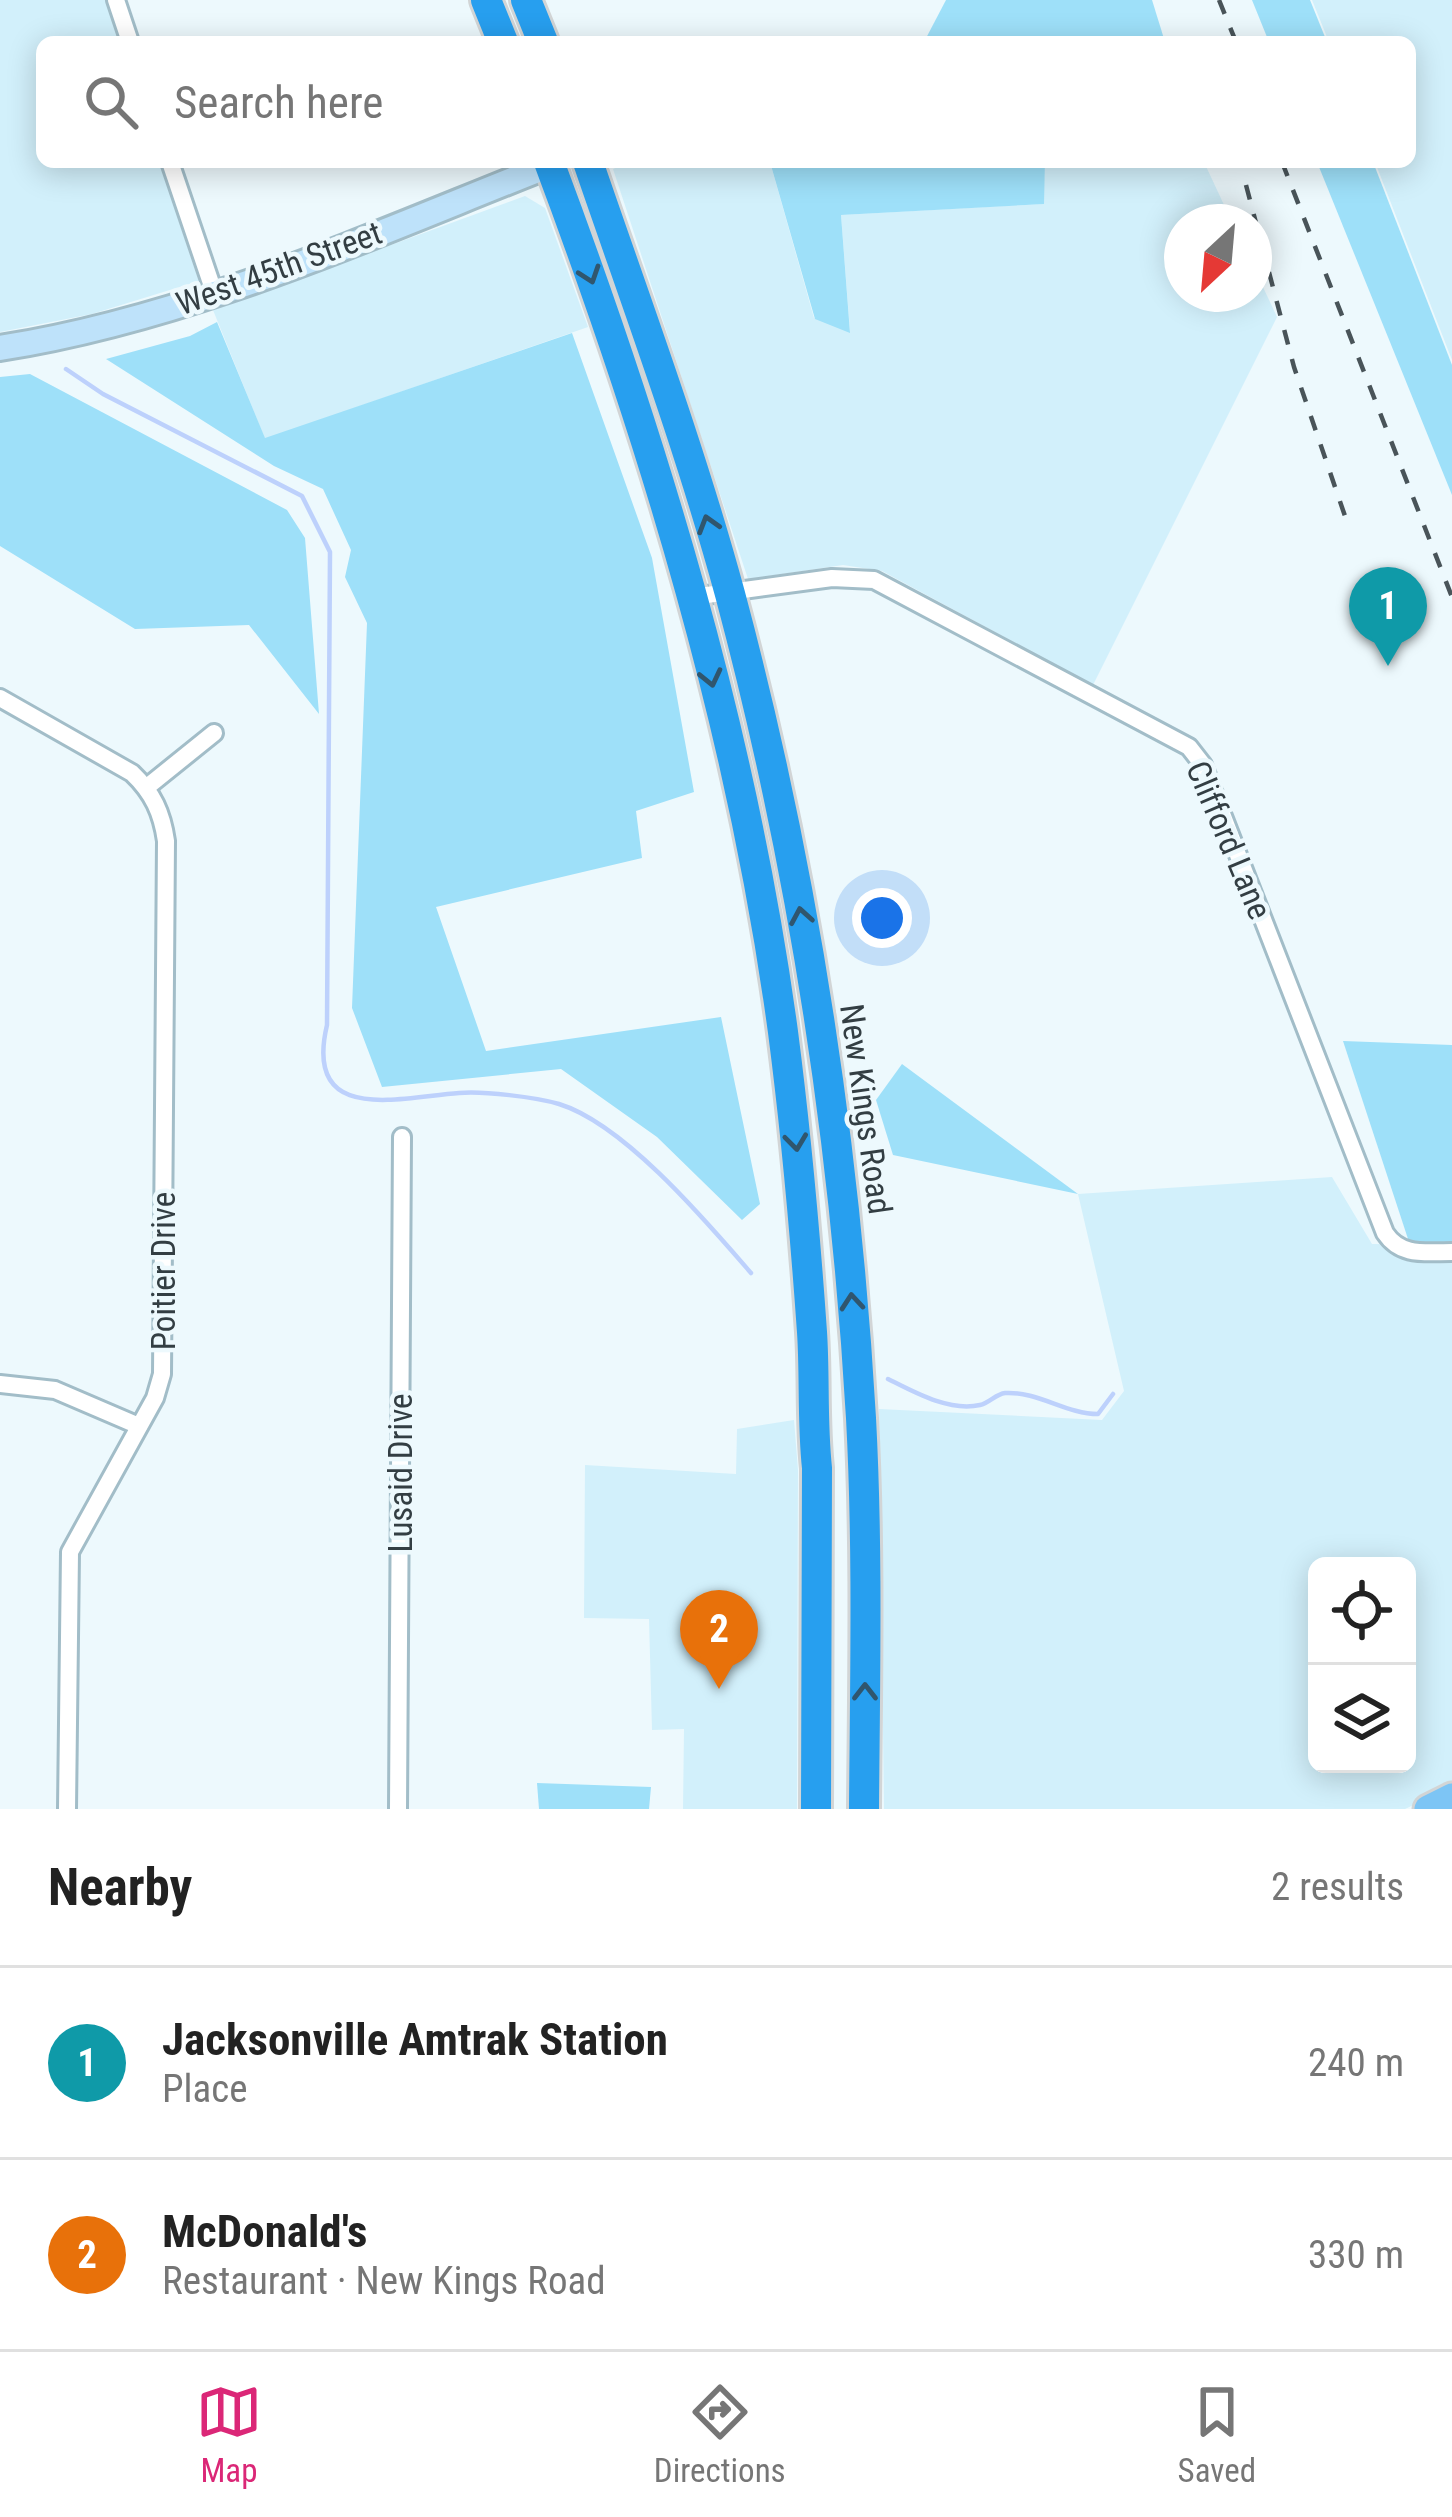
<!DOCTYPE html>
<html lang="en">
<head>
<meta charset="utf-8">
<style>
	:root { --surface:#fff; --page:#f2f2f2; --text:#222; --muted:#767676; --line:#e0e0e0; --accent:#db2777 }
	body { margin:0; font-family:"Roboto Condensed",sans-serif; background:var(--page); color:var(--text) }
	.controls { position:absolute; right:36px; bottom:36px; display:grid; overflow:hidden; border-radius:18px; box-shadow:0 6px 30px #0003 }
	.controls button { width:108px; height:108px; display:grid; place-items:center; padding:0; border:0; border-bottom:3px solid var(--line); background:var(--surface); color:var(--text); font:60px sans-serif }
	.compass { position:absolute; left:1164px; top:204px; width:108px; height:108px; border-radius:50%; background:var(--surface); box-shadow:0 6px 30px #0003; rotate:206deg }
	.you { position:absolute; left:882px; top:918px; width:42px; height:42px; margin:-30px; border:9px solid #fff; border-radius:50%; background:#1a73e8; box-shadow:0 0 0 18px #1a73e833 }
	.badge { display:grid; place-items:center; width:78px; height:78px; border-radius:50%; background:var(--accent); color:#fff; font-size:39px; font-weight:700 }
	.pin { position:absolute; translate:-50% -99px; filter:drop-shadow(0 3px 6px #0008) }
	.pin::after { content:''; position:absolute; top:63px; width:42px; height:36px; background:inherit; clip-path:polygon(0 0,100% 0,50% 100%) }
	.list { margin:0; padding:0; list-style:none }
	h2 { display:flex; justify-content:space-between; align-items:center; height:156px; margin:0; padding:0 48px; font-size:51px }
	h2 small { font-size:39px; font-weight:400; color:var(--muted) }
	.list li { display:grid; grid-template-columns:78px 1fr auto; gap:36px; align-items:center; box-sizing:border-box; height:192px; padding:0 48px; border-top:3px solid var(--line) }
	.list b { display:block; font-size:45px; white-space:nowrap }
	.list p { margin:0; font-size:39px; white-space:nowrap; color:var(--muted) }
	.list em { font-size:39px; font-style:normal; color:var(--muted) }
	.icon { flex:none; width:66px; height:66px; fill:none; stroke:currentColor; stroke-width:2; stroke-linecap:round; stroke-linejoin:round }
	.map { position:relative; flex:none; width:1452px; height:1809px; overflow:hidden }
	.search { position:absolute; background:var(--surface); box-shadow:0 6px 30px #0003; left:36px; right:36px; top:36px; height:132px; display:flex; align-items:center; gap:30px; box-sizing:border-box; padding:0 42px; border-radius:18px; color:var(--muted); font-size:45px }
	.sheet { height:540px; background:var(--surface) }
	nav { display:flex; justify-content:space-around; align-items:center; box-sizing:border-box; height:168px; border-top:3px solid var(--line); background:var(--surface); font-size:33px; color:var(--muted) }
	nav a { display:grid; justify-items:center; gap:6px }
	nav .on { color:var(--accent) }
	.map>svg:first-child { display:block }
	.built { fill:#d2f0fb; fill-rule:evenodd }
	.green { fill:#9ee0f9 }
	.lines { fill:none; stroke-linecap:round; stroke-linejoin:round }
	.stream { stroke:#bdd1fc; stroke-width:4.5 }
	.street-casing { stroke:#a2bdc8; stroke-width:22 }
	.secondary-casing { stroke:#a2bdc8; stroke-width:30 }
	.primary-casing { stroke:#d2d5d6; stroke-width:33 }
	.highway-casing { stroke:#d2d5d6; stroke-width:36 }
	.street { stroke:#fff; stroke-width:16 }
	.secondary { stroke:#bee2fa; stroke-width:24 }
	.primary { stroke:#7dc5f5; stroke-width:27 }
	.highway { stroke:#279fef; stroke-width:30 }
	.rail { stroke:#495459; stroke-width:4.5; stroke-dasharray:15 15; stroke-linecap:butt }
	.oneway { stroke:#30566e }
	.labels { text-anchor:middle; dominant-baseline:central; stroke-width:9; stroke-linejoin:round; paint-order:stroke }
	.street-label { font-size:33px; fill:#333e43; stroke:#edf9fd }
</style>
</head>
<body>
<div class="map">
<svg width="1452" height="1809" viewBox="0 0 1452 1809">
	<rect width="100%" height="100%" fill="#edf9fd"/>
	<g class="built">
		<path d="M0,0H106L120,42H42V162H159L199,281L92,314L0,332Z"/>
		<path d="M1312,0H1452V360L1375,162H1410V42H1329Z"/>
		<path d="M630,162H770L814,318L850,331L841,215L1043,204L1045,162H1204L1232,222H1182V294H1254V268L1277,317L1093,685L882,571L843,565L748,579L613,169Z"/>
		<path d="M525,196L545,208L588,327L265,439L213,310Z"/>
		<path d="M1332,1177L1372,1244L1452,1245V1787L1405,1809H884L879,1409L1102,1420L1124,1391L1078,1194ZM1317,1566H1407V1764H1317Z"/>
		<path d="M794,1420L798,1470L797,1809H683L684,1729L652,1730L649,1619L584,1618L585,1465L736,1474L737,1429Z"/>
	</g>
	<g class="green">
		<path d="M946,0H1152L1165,42H924Z"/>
		<path d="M1252,0H1310L1327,42H1269Z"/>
		<path d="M770,162H1045L1044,204L841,215L850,333L815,319Z"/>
		<path d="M1317,162H1373L1452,365V495Z"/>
		<path d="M217,322L265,438L572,333L652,558L694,792L636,811L642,858L436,907L486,1051L721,1017L760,1204L742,1220L657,1137L561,1069L382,1087L352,1008L367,623L345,577L351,550L323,489L274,466L106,359L190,336Z"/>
		<path d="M30,374L287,510L305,538L319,714L249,625L135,629L0,546V377Z"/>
		<path d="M1343,1041L1452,1045V1245H1410Z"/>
		<path d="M902,1064L1078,1194L893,1155L876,1100Z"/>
		<path d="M537,1783L651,1787L649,1809H539Z"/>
	</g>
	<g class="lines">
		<g class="stream">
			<path d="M66,369L103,394L302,496L330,552L327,1025C303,1126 400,1097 459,1093C484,1091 535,1097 559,1104C624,1124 706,1221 751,1273"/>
			<path d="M888,1379C914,1392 949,1412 980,1405C989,1403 996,1394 1005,1393C1038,1391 1066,1414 1098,1414L1113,1394"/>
		</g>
		<g class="street-casing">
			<g id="street">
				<path d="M116,0L130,42"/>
				<path d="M170,162L214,292"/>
				<path d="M692,597L832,578L874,580L1189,747L1203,765L1385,1233C1401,1257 1425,1252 1452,1252"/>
				<path d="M0,698L132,773C153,793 162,813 166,841L162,1374L155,1398L70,1552L67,1809"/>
				<path d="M147,787L214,733"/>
				<path d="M0,1384L55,1390L139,1426"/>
				<path d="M398,1809L402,1137"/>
			</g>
		</g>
		<g class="secondary-casing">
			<path id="secondary" d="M0,348C191,318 372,235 550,165"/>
		</g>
		<g class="primary-casing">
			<path id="primary" d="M1428,1809L1452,1797"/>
		</g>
		<g class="highway-casing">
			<g id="highway">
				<path d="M486,0L503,42"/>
				<path d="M526,0L543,42"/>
				<path d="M549,162C654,442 743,735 783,1032C796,1132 805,1232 812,1332C815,1377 812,1422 817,1468L816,1809"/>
				<path d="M588,162C637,305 690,447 730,594C802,863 845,1140 861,1418C868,1548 865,1679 864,1809"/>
			</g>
		</g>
		<use href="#street" class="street"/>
		<use href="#secondary" class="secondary"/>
		<use href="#primary" class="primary"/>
		<use href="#highway" class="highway"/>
		<g class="rail">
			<path d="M1219,0L1236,42"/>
			<path d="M1282,162L1452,597"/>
			<path d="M1246,185L1294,367L1346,519"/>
		</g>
	</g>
	<defs><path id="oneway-chevron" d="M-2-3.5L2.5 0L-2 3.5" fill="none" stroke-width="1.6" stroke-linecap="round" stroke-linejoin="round" transform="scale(3)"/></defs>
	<g class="oneway">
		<use href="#oneway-chevron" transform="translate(590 275) rotate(71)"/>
		<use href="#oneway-chevron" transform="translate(708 524) rotate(-107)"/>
		<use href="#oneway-chevron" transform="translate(711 678) rotate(77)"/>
		<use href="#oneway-chevron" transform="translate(801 916) rotate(-100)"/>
		<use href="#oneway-chevron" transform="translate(796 1142) rotate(83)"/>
		<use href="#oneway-chevron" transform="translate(852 1302) rotate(-95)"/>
		<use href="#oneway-chevron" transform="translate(865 1692) rotate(-90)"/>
	</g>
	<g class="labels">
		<g class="street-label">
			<text transform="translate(279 268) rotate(-20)">West 45th Street</text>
			<text transform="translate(1229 840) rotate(67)">Clifford Lane</text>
			<text transform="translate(866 1109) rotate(82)">New Kings Road</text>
			<text transform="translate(163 1271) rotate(-90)">Poitier Drive</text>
			<text transform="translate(400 1473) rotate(-90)">Lusaid Drive</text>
		</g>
	</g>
</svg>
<div class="controls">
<button><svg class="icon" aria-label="locate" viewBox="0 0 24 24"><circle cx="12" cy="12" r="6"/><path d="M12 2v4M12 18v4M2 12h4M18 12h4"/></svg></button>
<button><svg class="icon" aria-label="layers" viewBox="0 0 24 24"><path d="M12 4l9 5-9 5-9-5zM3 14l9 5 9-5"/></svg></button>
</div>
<svg class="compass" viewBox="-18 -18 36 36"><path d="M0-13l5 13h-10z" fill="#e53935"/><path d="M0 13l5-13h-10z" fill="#767676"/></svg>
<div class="you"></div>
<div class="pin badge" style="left:1388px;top:666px;background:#0f9aa8">1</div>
<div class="pin badge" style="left:719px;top:1689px;background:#e8710a">2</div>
<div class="search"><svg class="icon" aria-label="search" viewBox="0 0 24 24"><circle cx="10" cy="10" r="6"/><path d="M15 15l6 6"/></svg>Search here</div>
</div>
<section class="sheet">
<h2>Nearby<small>2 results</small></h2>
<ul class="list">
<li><span class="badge" style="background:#0f9aa8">1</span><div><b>Jacksonville Amtrak Station</b><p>Place</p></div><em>240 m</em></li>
<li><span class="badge" style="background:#e8710a">2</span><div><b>McDonald's</b><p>Restaurant · New Kings Road</p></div><em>330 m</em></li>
</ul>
</section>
<nav>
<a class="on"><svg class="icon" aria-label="map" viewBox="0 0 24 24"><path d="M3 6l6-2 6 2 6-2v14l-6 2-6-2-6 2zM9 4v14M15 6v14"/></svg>Map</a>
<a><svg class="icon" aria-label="directions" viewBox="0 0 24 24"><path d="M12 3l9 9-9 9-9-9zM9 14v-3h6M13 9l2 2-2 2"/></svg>Directions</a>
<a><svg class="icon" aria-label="saved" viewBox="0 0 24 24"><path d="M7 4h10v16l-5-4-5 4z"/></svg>Saved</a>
</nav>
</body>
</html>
